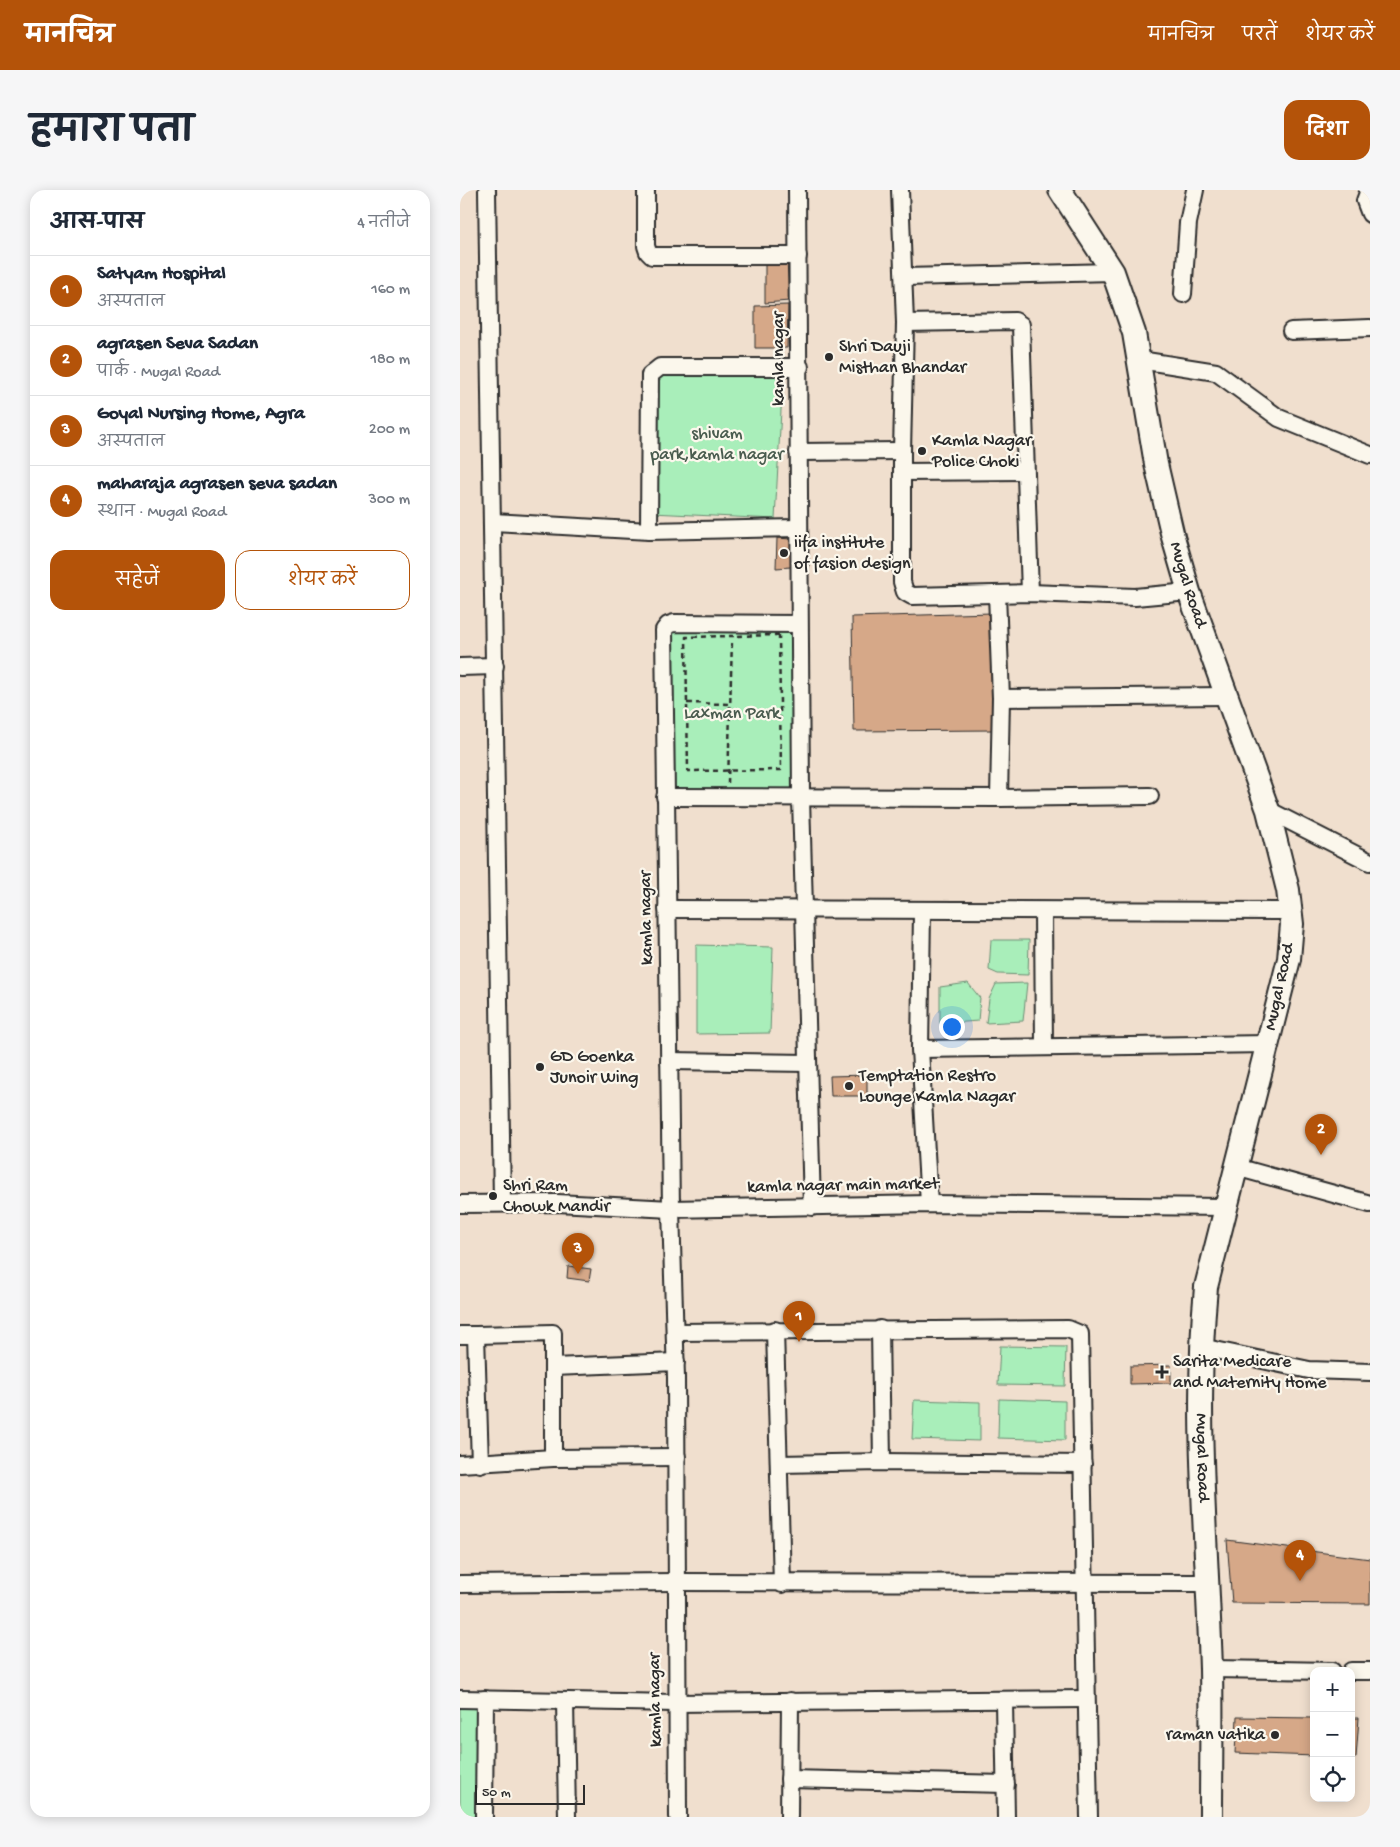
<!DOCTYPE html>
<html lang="hi">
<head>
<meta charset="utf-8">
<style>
	:root { --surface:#fff; --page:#f6f6f7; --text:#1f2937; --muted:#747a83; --line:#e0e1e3; --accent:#b45309 }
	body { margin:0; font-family:"Gochi Hand","Playpen Sans Deva",sans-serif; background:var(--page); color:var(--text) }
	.controls { position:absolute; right:15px; bottom:15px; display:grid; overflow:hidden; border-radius:10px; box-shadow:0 2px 12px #0003 }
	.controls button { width:45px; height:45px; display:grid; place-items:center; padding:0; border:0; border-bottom:1px solid var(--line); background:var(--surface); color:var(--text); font:25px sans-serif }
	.scale { position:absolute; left:15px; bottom:12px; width:110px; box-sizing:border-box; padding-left:5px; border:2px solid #2b2b2b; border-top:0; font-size:14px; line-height:18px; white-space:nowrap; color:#2b2b2b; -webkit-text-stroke:4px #fbf7ec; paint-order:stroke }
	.you { position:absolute; left:491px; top:836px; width:18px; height:18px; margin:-12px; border:4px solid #fff; border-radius:50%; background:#1a73e8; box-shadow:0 0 0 8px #1a73e833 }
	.badge { display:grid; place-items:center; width:32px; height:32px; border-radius:50%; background:var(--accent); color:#fff; font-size:16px; font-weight:700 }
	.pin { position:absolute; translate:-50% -41px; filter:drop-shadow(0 1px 2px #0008) }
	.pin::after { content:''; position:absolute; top:26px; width:18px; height:15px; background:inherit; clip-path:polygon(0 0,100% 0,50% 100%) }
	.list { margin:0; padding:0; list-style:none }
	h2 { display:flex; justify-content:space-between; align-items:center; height:65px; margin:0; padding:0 20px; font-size:21px }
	h2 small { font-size:16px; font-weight:400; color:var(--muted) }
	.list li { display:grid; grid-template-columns:32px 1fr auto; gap:15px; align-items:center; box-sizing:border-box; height:70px; padding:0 20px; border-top:1px solid var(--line) }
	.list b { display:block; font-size:19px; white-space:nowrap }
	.list p { margin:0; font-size:16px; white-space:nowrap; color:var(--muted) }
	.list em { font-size:16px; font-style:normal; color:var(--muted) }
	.actions { display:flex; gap:10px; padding:15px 20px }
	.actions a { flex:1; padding:11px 0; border:1px solid var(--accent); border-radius:15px; text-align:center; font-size:18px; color:var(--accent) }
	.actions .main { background:var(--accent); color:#fff }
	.icon { flex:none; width:28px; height:28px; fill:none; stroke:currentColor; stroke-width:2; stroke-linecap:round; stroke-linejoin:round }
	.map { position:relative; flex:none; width:910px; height:1627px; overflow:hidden; border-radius:15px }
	header { display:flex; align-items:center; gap:30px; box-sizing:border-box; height:70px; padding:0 25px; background:var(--accent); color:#fff }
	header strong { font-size:24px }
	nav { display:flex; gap:28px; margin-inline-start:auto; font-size:18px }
	.intro { display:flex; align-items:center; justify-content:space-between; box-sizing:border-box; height:120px; padding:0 30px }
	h1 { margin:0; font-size:35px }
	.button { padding:12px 22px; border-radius:15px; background:var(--accent); color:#fff; font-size:18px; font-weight:700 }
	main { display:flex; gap:30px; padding:0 30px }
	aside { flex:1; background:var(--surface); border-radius:15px; box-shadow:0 2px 12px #0003 }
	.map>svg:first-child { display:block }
	.green { fill:#a9eeba; stroke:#6a8c72 }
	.building { fill:#d6a888; stroke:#2b2b2b }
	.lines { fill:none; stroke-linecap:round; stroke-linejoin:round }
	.street-casing { stroke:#2b2b2b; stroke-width:20 }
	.secondary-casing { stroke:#2b2b2b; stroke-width:26 }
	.path { stroke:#2b2b2b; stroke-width:2.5; stroke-dasharray:5 4; stroke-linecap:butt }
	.street { stroke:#fbf7ec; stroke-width:16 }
	.secondary { stroke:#fbf7ec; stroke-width:22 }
	.poi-dot { fill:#2b2b2b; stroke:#fbf7ec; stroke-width:2 }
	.labels { text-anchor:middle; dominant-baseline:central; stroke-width:4.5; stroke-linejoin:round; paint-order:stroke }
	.poi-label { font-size:18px; fill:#2b2b2b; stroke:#fbf7ec; text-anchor:start }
	.street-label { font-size:18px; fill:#2b2b2b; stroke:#fbf7ec }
	.park-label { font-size:18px; fill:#4a5c4f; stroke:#fbf7ec }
</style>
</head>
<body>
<header>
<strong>मानचित्र</strong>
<nav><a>मानचित्र</a><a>परतें</a><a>शेयर करें</a></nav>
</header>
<div class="intro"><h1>हमारा पता</h1><a class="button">दिशा</a></div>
<main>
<aside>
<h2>आस-पास<small>4 नतीजे</small></h2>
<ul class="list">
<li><span class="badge">1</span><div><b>Satyam Hospital</b><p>अस्पताल</p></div><em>160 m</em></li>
<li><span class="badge">2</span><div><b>agrasen Seva Sadan</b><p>पार्क · Mugal Road</p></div><em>180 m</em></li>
<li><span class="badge">3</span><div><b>Goyal Nursing Home, Agra</b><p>अस्पताल</p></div><em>200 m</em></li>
<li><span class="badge">4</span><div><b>maharaja agrasen seva sadan</b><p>स्थान · Mugal Road</p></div><em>300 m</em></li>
</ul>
<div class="actions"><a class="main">सहेजें</a><a>शेयर करें</a></div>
</aside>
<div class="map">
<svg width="910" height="1627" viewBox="0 0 910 1627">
	<rect width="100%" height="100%" fill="#f0dfce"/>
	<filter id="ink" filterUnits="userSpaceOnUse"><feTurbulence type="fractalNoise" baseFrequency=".02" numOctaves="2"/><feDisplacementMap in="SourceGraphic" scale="10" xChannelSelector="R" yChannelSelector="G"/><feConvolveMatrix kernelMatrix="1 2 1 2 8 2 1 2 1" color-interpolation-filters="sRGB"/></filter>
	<g filter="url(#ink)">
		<g class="green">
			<path d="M198,181L323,184L315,329L192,323Z"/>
			<path d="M339,434L341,607H205L204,440Z"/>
			<path d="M531,750H569L568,785L538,784L529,780Z"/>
			<path d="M236,755L313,757L310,843L236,844Z"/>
			<path d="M508,793L520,808L518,831L480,834V797Z"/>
			<path d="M567,793L563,831L526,833L529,809L536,794Z"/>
			<path d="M540,1156L606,1157L605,1196L538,1195Z"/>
			<path d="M539,1209L605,1211V1250L538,1248Z"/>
			<path d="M454,1210L520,1212V1251L452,1249Z"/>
			<path d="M0,1509H25L24,1627H0Z"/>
		</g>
		<g class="building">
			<path d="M327,69L329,111L305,113V71Z"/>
			<path d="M328,115L327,158H295V116Z"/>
			<path d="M317,348L331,349V377L316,378Z"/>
			<path d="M532,423L533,540L394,541L392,427Z"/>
			<path d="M407,885V906H371L370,886Z"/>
			<path d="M108,1076L131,1079L129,1091L107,1088Z"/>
			<path d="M711,1175V1193L670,1194V1176Z"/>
			<path d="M767,1350L910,1369V1414L772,1413Z"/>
			<path d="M777,1527L854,1528V1566L775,1563Z"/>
			<path d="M891,1528H899L896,1568L891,1567Z"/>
		</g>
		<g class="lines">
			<g class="street-casing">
				<g id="street">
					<path d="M27,0L42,1013"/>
					<path d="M186,0V56L188,62L192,66H338"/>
					<path d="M337,0L341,607L352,1017"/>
					<path d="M440,0L445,133L442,261V392L445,402L452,406L570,403L675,407L729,402"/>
					<path d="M909,0L905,11L910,24"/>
					<path d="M444,87L653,82"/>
					<path d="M723,104L728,33L735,0"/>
					<path d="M445,133L555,131L561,135L570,403"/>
					<path d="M831,141L910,138"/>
					<path d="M680,170L756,182L819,228L910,265"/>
					<path d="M338,262L442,261"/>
					<path d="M442,282L565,281"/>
					<path d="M33,332L189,341L339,338"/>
					<path d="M189,341L190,185L200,177H340"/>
					<path d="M0,477L35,476"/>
					<path d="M541,508L767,506"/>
					<path d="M205,607L539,608L541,508L537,404"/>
					<path d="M539,608L690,606"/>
					<path d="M808,620L910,672"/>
					<path d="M207,719L830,721"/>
					<path d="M583,721L584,857"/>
					<path d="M462,722L460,859L469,1014"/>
					<path d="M460,859L808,854"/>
					<path d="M209,871L348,873"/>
					<path d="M776,977L910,1014"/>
					<path d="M0,1014L97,1013L211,1019L469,1014L766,1017"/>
					<path d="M420,1139L422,1272"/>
					<path d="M315,1140L322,1394"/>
					<path d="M215,1142L608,1139L620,1144L629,1627"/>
					<path d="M0,1145H16L20,1274"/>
					<path d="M16,1145L93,1143V1268"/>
					<path d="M741,1157L849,1180L910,1182"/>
					<path d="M93,1177L216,1172"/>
					<path d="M0,1274L93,1268L217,1267"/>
					<path d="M320,1274L422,1272L623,1274"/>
					<path d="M0,1394L216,1392L746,1393"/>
					<path d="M751,1479L872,1481"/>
					<path d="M891,1481H910"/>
					<path d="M0,1509L216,1513L626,1509"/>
					<path d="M105,1511L107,1627"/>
					<path d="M544,1511L546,1627"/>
					<path d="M329,1589L546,1594"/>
					<path d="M24,1627L25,1509"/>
					<path d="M218,1627L216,1188L211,1019L204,440L208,435L214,433L339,434"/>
					<path d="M329,1627L330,1511"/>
				</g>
			</g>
			<g class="secondary-casing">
				<g id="secondary">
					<path id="s1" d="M600,0L653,82L674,143L696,274L713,347L729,402L808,620L828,700L832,734L829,769L746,1097C734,1224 747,1352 751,1479C752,1528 751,1578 751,1627"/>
				</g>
			</g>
			<g class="path">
				<path d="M319,445L321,580L228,581L226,447Z"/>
				<path d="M227,513L270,514"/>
				<path d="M268,593L272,449"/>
			</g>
			<use href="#street" class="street"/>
			<use href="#secondary" class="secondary"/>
		</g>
	</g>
	<g class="poi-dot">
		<circle cx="369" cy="167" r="5"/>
		<circle cx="462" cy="261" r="5"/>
		<circle cx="324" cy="363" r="5"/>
		<circle cx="80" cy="877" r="5"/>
		<circle cx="389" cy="896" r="5"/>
		<circle cx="33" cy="1006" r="5"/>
		<path d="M699.5 1174.5h5v5h5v5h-5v5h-5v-5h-5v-5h5z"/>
		<circle cx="815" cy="1545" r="5"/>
	</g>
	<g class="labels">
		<g class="poi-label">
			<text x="379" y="157">Shri Dauji<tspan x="379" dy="21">Misthan Bhandar</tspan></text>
			<text x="472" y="251">Kamla Nagar<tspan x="472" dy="21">Police Choki</tspan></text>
			<text x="334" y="353">iifa institute<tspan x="334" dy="21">of fasion design</tspan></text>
			<text x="90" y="867">GD Goenka<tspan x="90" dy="21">Junoir Wing</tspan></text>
			<text x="399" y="886">Temptation Restro<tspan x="399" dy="21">Lounge Kamla Nagar</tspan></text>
			<text x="43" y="996">Shri Ram<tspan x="43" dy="21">Chowk Mandir</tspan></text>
			<text x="713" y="1172">Sarita Medicare<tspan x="713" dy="21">and Maternity Home</tspan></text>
			<text x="805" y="1545" text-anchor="end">raman vatika</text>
		</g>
		<g class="street-label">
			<text transform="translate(319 169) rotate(-90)">kamla nagar</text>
			<text stroke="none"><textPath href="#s1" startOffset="420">Mugal Road</textPath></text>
			<text transform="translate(187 728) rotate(-91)">kamla nagar</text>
			<text transform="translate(820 797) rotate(-78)">Mugal Road</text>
			<text transform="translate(383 996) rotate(-1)">kamla nagar main market</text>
			<text stroke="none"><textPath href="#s1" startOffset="1320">Mugal Road</textPath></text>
			<text transform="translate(196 1510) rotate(-91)">kamla nagar</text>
		</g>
		<g class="park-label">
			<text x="257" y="244">shivam<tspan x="257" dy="21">park,kamla nagar</tspan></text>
			<text x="272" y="524">Laxman Park</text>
		</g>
	</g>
</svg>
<div class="controls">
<button>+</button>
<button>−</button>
<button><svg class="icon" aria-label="locate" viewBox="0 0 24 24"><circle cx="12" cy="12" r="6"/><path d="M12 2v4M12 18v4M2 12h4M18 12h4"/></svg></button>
</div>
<div class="scale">50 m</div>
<div class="you"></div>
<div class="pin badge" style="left:339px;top:1152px">1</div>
<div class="pin badge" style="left:861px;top:965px">2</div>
<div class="pin badge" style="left:118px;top:1084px">3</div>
<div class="pin badge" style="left:840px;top:1391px">4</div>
</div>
</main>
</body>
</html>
